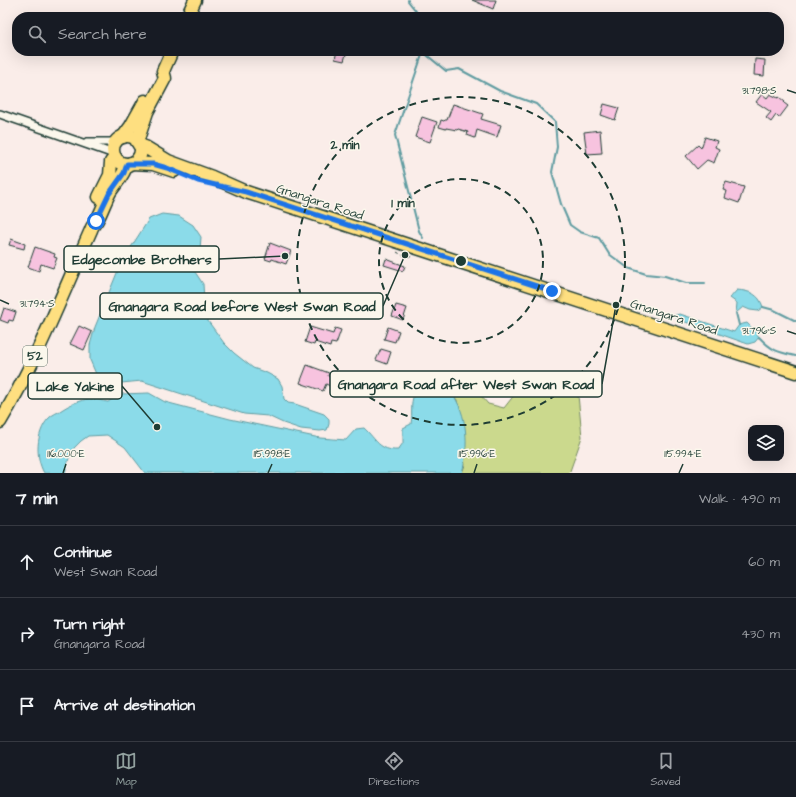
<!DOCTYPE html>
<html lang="en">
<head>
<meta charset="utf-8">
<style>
	:root { --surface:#171b24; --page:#242831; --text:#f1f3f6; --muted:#9ea1a6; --line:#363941; --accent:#92a19f }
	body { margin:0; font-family:"Architects Daughter",sans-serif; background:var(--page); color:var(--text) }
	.controls { position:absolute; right:12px; bottom:12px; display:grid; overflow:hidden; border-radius:8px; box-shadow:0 4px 16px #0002 }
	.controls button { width:36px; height:36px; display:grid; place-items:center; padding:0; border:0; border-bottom:1px solid var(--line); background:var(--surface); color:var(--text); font:20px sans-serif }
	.stop { position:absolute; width:12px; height:12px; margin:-9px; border:3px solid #1a73e8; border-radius:50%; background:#fff }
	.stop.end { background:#1a73e8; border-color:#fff; box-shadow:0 1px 4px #0008 }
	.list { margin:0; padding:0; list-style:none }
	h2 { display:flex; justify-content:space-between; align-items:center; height:52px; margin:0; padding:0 16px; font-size:17px }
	h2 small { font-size:13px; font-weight:400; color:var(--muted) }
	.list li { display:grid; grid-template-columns:26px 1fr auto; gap:12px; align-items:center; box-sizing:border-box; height:72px; padding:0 16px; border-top:1px solid var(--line) }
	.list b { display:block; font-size:15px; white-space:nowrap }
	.list p { margin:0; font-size:13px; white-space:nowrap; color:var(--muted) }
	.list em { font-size:13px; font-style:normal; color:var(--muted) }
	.icon { flex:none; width:22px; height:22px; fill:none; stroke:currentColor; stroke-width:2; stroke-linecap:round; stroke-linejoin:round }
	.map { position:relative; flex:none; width:796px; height:473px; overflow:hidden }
	.search { position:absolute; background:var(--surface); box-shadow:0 4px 16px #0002; left:12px; right:12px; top:12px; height:44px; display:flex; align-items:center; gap:10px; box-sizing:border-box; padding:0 14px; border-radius:16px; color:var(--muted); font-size:15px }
	.sheet { height:268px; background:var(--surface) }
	nav { display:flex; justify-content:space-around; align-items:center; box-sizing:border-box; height:56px; border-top:1px solid var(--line); background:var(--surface); font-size:11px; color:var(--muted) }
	nav a { display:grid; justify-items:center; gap:2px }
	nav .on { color:var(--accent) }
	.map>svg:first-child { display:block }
	.green { fill:#cbd98d; stroke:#758b60 }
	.water { fill:#8bdbe9; stroke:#609ca1 }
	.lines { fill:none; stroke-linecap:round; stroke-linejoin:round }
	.stream { stroke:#609ca1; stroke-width:2 }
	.building { fill:#f7c3df; stroke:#1f3d34 }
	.street-casing { stroke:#1f3d34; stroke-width:10 }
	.primary-casing { stroke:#1f3d34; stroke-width:15 }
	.path { stroke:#1f3d34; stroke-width:1; stroke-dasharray:3 3; stroke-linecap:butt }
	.street { stroke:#fbf7ec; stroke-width:7 }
	.primary { stroke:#fedf80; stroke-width:12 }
	.route { stroke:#1a73e8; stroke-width:5 }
	.ticks { fill:none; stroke:#1f3d34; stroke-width:1.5 }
	.ring { fill:none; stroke:#1f3d34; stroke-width:2; stroke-dasharray:7 5 }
	.labels { text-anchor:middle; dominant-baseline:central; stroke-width:3; stroke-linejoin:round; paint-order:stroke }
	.shield { fill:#fbf7ec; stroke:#61756b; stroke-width:1 }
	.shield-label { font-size:12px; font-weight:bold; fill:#1f3d34 }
	.street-label { font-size:13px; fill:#1f3d34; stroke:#fbf7ec }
	.ticks-label { font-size:10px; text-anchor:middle; fill:#1f3d34; stroke:#fbf7ec; stroke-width:3; stroke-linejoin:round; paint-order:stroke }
	.centre { fill:#1f3d34; stroke:#fbf7ec; stroke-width:2 }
	.ring-label { font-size:12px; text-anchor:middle; font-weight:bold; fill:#1f3d34; stroke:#fbf7ec; stroke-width:3; stroke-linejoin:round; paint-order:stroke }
	.leader { fill:none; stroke:#1f3d34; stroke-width:1.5 }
	.callout-dot { fill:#1f3d34; stroke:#fbf7ec; stroke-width:1.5 }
	.callout { fill:#fbf7ec; stroke:#1f3d34; stroke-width:1.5 }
	.callout-label { font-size:14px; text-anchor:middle; font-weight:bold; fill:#1f3d34 }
</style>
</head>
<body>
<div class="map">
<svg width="796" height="473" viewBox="0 0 796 473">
	<rect width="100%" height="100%" fill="#faede9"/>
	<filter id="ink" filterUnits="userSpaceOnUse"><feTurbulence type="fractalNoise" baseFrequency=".025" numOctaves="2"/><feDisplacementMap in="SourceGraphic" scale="8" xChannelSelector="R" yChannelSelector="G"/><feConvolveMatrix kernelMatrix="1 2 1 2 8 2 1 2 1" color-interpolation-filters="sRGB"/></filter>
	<g filter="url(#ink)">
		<path class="green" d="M541,379L578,395L582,437L570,471L568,473H462L465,465L457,400L449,389L468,381L488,404L504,408L526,380Z"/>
		<g class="water">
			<path d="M162,214L179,216L193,225L201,237L199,262L193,269L203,284L205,317L224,343L234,353L253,368L267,373L278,379L282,386L284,399L288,403L295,404L324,414L329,419V424L327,430L320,431L301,429L283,423L268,416L244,414L142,381L111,384L96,374L90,360V345L95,327L121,263L149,219Z"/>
			<path d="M737,290C750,291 759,294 763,307L758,311L750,310L743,307L736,313L737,303L730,298Z"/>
			<path d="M680,314L734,332L739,325L747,323L755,331L759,337L755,342L748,344L677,319L675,315Z"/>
			<path d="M430,381C433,381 437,381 440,382C444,384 449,388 451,392C468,414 469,447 462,473H145L125,447L107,435L88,436L81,441L74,448L69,458L65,473H44C35,457 36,433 48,419C52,414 58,413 63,409C71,404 80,400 89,399C95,399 102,401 108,402L120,394L149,393L165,402L230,419L320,438L346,440L356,429L364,428C376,439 379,451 398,450L403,443V428L411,424C413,414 409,398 417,390C422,386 425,387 430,381Z"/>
		</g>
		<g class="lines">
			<g class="stream">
				<path d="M408,0V1L416,11L413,17"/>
				<path d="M422,51L446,71L459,69L500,91L536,104L555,122L557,147L552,172L561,204L570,225L580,232L599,238L609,254L628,268L646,274L665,276L686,283H705"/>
				<path d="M423,52L395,135L419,231L423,238"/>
				<path d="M763,307L774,310L796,321"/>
				<path d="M736,313L739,325"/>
				<path d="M759,337C772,351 778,352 796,356"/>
			</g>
		</g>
		<g class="building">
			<path d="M472,0H496L493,9Z"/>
			<path d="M337,51H347L344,61L335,59Z"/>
			<path d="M755,59L765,60L764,76L754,75Z"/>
			<path d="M762,94L767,98L770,94L778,98L779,97L785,102L784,103L788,106L779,118L776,115L771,122L766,118L771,112L756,102Z"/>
			<path d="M453,104L483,114L481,119L501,125L497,137L477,130L475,138L467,135L468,132L458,129L457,130L446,128V129L439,127L441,120L444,121L445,120H447Z"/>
			<path d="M604,104L619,108L615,120L601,115Z"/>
			<path d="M422,117L437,122L430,142L415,137Z"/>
			<path d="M600,130L602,153L587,154L584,132Z"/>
			<path d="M705,137L717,141L715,147L719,149L714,163L707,160L697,169L686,156L698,145L701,148Z"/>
			<path d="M726,182L744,187L739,203L725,198L727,191L723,190Z"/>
			<path d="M11,239L25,244L24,249L9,245Z"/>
			<path d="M270,243L291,251L286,264L272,259L271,261L265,259Z"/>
			<path d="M35,247L55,254L54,257L57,258L53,268L41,264L39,271L28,267Z"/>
			<path d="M386,259L405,266L403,271L384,265Z"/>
			<path d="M396,305L407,308L403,320L392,316Z"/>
			<path d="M4,308L16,312L13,321L9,320L8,323L0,320Z"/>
			<path d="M79,326L92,332L84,350L70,344Z"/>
			<path d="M310,327L333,334L335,328L341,330L336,344L331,343L330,347L315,342L314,345L305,342Z"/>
			<path d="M388,327L399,331L395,342L384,339Z"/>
			<path d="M381,349L391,352L387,364L376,360Z"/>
			<path d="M307,365L329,373L328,376L333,378L330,386L326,384L323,391L300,383Z"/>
		</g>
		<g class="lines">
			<g class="street-casing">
				<g id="street">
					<path d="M0,114L114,154"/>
					<path d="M87,142H116"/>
				</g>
			</g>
			<g class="primary-casing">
				<g id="primary">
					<path d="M187,17L195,0"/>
					<circle cx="127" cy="150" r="14"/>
					<path d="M123,137L131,126L145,101"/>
					<path d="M137,142L147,112L165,78L163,71L172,51"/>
					<path d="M139,145L145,147L168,161L212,177L246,192L796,372"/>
					<path d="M131,163L153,164L174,171"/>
					<path d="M99,197L110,175L111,162L115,157"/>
					<path d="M0,422C36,362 62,295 91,230C92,226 95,223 97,220C102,211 105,201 110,192C116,183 124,175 127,164"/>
				</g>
			</g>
			<path class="path" d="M397,252L402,255L413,257"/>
			<use href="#street" class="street"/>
			<use href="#primary" class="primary"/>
		</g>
	</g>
	<g class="lines" filter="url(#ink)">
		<path class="route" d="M96,221L109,194L124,173L127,164H153L167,168L198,181L246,192L552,291"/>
	</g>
	<path class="ticks" d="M787,90L796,93M0,300L9,304M787,331L796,334M63,473L66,464M268,473L272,464M474,473L477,464M679,473L683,464"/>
	<g class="ring">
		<circle cx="461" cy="261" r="82"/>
		<circle cx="461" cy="261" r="164"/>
	</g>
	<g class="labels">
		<rect class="shield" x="23" y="346" width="24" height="20" rx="3"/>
		<g class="shield-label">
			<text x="35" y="356">52</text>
		</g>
		<g class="street-label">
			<text transform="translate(320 202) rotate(18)">Gnangara Road</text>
			<text transform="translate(674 317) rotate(18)">Gnangara Road</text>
		</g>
	</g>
	<g class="ticks-label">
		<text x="759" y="94">31.798°S</text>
		<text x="37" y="307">31.794°S</text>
		<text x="759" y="334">31.796°S</text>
		<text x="66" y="457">116.000°E</text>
		<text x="272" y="457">115.998°E</text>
		<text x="477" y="457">115.996°E</text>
		<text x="683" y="457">115.994°E</text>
	</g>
	<circle cx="461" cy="261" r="6" class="centre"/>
	<g class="ring-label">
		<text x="345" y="149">2 min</text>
		<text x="403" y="207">1 min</text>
	</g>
	<path class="leader" d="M285 256L219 259M405 255L383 306M616 305L602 384M157 427L122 386"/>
	<g class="callout-dot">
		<circle cx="285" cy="256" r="4"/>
		<circle cx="405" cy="255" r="4"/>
		<circle cx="616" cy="305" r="4"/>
		<circle cx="157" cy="427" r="4"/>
	</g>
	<g class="callout">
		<rect x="64" y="246" width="155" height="26" rx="4"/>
		<rect x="100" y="293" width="283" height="26" rx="4"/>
		<rect x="330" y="371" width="272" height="26" rx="4"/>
		<rect x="28" y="373" width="94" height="26" rx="4"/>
	</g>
	<g class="callout-label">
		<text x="142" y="264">Edgecombe Brothers</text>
		<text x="242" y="311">Gnangara Road before West Swan Road</text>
		<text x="466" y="389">Gnangara Road after West Swan Road</text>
		<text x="75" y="391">Lake Yakine</text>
	</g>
</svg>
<div class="controls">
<button><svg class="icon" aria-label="layers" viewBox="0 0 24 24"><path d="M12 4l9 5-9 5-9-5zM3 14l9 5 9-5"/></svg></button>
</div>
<div class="stop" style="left:96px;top:221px"></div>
<div class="stop end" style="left:552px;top:291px"></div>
<div class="search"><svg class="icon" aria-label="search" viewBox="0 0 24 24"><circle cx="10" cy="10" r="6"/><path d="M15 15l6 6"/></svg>Search here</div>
</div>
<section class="sheet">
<h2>7 min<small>Walk · 490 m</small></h2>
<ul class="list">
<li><svg class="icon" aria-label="ahead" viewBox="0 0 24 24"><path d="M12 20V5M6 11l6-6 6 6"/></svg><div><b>Continue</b><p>West Swan Road</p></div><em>60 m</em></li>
<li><svg class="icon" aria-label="right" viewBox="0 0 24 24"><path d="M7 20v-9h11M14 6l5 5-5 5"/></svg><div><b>Turn right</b><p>Gnangara Road</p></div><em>430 m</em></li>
<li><svg class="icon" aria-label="arrive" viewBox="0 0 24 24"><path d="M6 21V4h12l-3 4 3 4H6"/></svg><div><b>Arrive at destination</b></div></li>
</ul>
</section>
<nav>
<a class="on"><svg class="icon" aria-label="map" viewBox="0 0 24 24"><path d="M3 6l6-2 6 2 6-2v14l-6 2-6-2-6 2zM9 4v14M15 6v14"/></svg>Map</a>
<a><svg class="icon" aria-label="directions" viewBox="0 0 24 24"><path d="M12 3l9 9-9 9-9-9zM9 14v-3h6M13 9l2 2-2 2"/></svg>Directions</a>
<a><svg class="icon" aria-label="saved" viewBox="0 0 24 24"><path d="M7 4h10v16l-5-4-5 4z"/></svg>Saved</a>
</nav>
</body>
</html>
